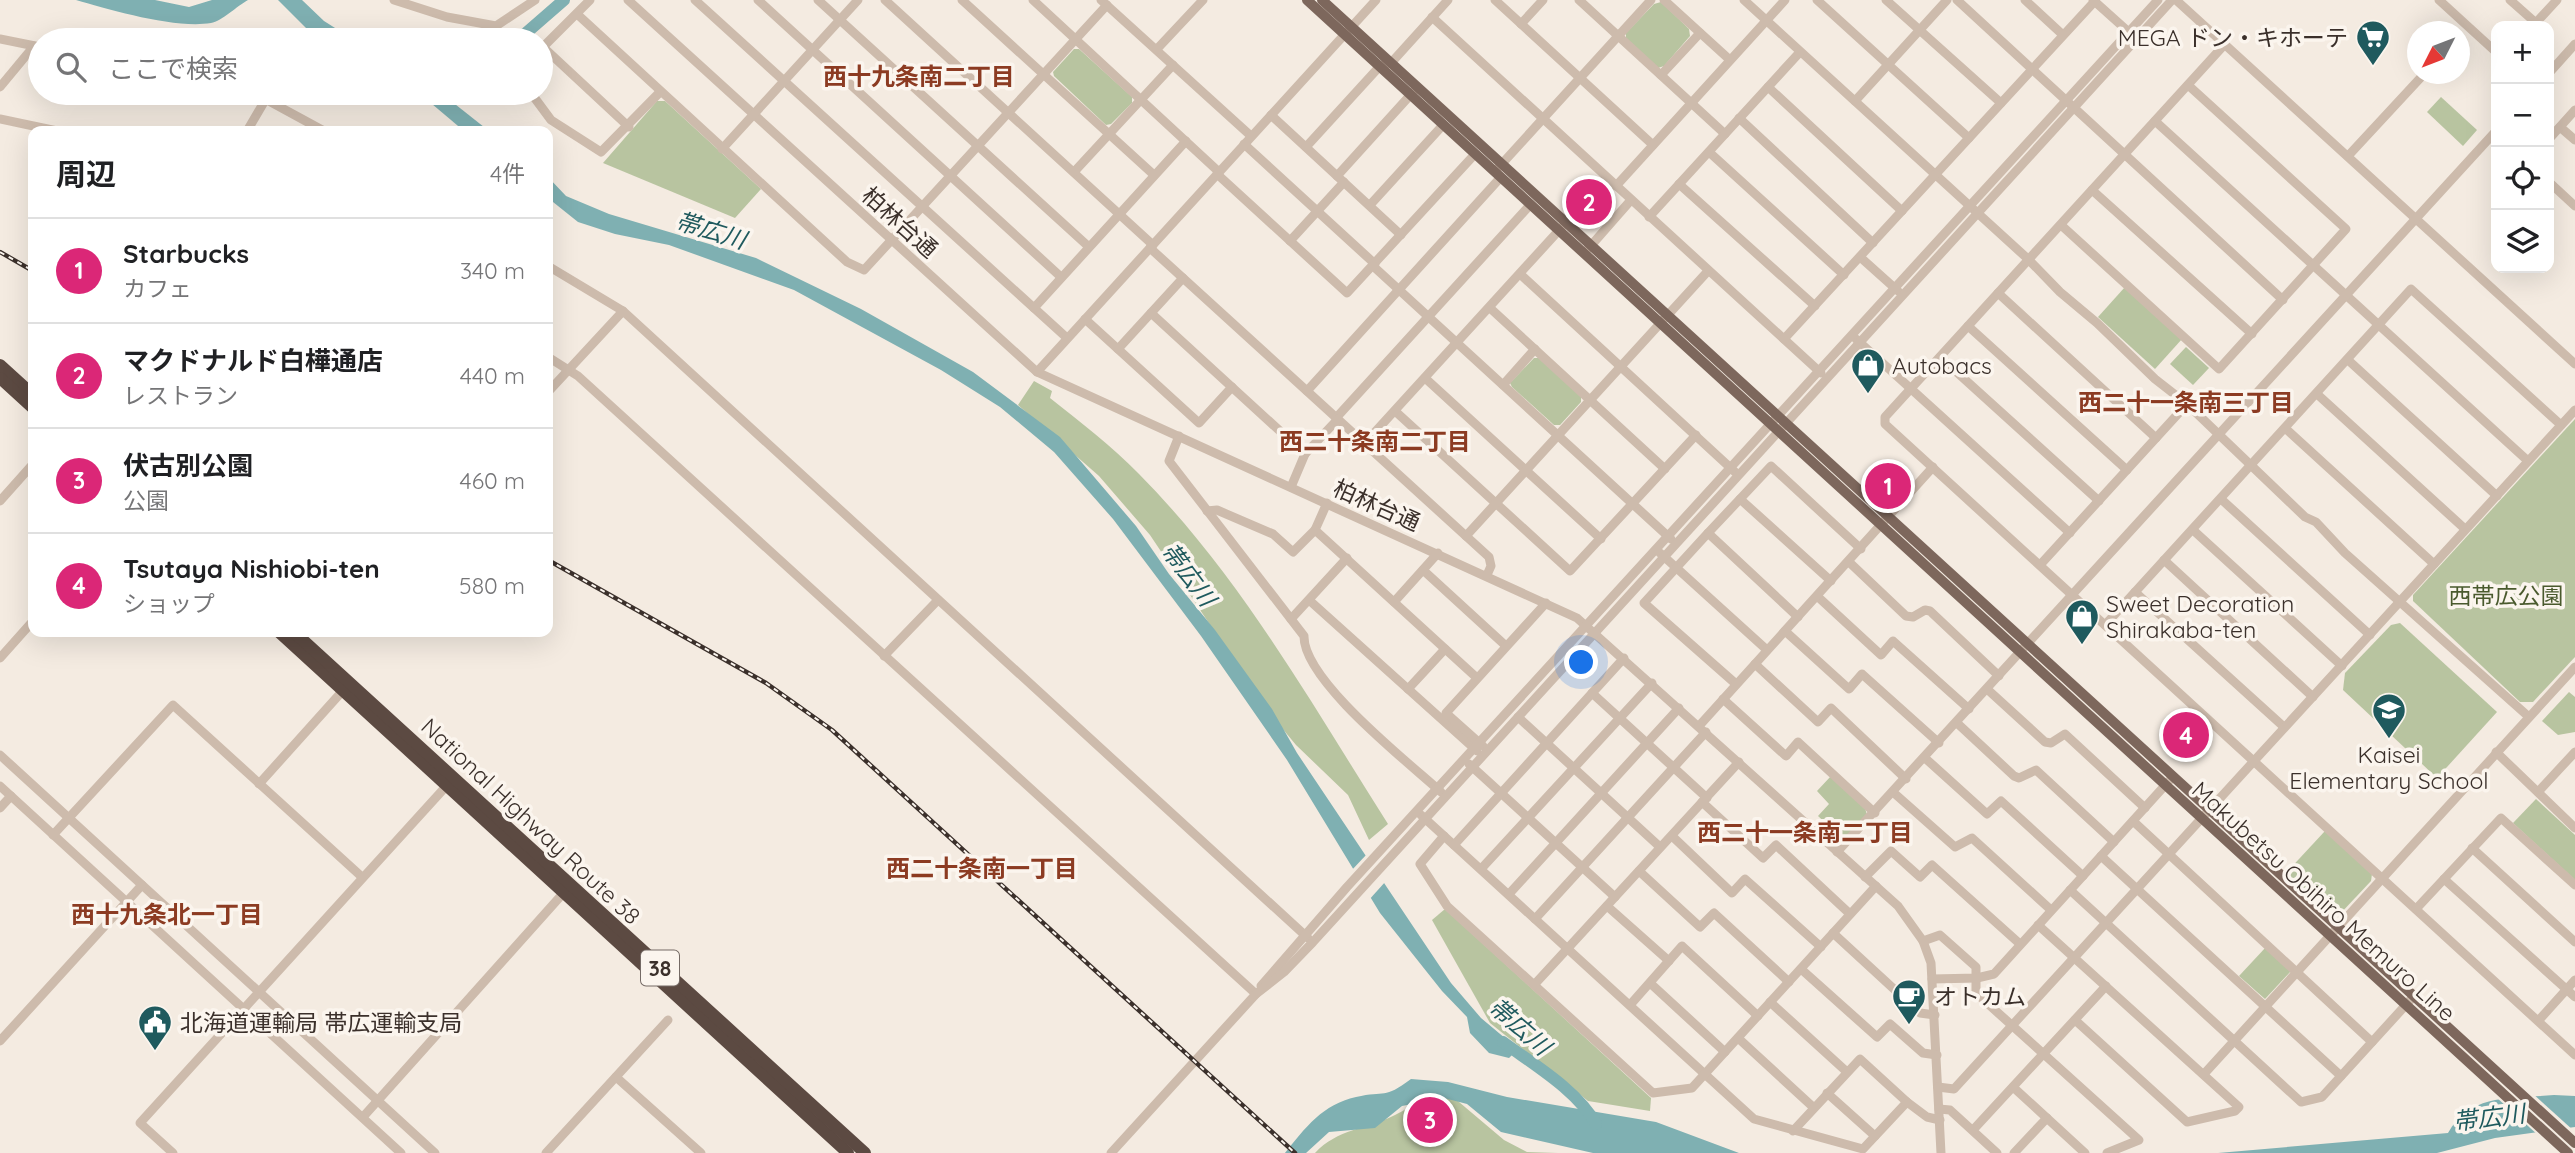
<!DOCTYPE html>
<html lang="ja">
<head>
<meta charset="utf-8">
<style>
	:root { --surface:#fff; --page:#f2f2f2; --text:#202124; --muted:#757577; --line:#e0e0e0; --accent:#db2777 }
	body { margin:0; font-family:Quicksand,"Noto Sans JP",sans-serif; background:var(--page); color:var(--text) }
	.controls { position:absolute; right:21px; top:21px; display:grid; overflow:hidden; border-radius:14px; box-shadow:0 7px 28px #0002 }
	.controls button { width:63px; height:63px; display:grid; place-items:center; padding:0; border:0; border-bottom:2px solid var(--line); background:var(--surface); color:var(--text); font:35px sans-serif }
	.compass { position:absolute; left:2407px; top:21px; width:63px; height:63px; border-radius:50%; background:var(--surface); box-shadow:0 7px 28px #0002; rotate:228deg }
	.you { position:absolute; left:1582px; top:663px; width:24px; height:24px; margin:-18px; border:5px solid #fff; border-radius:50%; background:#1a73e8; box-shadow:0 0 0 10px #1a73e833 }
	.badge { display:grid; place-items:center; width:46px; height:46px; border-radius:50%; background:var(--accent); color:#fff; font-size:23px; font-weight:700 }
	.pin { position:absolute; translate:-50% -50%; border:4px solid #fff; box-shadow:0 2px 7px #0006 }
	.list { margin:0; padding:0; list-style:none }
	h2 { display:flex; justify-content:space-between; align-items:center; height:91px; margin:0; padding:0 28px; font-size:30px }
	h2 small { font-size:23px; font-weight:400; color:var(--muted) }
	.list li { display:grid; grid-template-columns:46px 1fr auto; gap:21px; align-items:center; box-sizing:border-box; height:105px; padding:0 28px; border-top:2px solid var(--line) }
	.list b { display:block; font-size:26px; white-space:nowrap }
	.list p { margin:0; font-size:23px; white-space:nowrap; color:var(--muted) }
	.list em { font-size:23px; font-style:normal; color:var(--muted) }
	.icon { flex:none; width:38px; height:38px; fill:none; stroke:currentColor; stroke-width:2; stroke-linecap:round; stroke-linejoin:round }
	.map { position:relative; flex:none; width:2575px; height:1153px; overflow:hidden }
	.search { position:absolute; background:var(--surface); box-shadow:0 7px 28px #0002; left:28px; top:28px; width:525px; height:77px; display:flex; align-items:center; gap:18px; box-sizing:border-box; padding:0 24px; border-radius:38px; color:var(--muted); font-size:26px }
	.panel { position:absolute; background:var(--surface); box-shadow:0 7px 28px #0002; left:28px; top:126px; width:525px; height:511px; border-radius:14px }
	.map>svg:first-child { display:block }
	.green { fill:#b8c4a0 }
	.water { fill:#7fb0b2 }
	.pier { fill:#f4ebe1 }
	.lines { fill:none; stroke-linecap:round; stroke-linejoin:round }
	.river { stroke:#7fb0b2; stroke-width:12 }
	.minor { stroke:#cdbbac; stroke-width:9 }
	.major { stroke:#7d675c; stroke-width:10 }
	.highway { stroke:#5c4a42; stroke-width:12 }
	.rail-casing { stroke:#3b302b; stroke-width:4.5 }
	.rail { stroke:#fbf5ee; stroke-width:2; stroke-dasharray:5; stroke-linecap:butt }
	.labels { text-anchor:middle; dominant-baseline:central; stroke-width:7; stroke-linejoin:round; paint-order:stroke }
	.shield { fill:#fbf5ee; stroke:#756b66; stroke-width:2 }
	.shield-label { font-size:21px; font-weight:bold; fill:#3b302b }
	.poi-label { font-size:23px; fill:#3b302b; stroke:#fbf5ee; text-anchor:start }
	.street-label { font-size:23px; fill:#3b302b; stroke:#fbf5ee }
	.park-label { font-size:23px; fill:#4a5a2e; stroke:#fbf5ee }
	.neighbourhood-label { font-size:24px; font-weight:bold; fill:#8c3b22; stroke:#fbf5ee }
	.water-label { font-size:24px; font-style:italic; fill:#1f5a5e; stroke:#fbf5ee }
</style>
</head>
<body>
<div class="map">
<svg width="2575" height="1153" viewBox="0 0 2575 1153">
	<rect width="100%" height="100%" fill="#f4ebe1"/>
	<g class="green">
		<path d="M1661,2L1689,29L1690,36L1664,66L1658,68L1626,38V33L1654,4Z"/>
		<path d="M1074,49H1079L1132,97V103L1111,124L1106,125L1054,76L1053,72Z"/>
		<path d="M2441,97L2477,130L2463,146L2427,112Z"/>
		<path d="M657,101H665L761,189L735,218L603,163Z"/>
		<path d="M2125,287L2182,339L2155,369L2098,317Z"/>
		<path d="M2186,347L2209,368L2193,385L2170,364Z"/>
		<path d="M1534,358H1539L1581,395V402L1560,425H1554L1512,387L1510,383Z"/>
		<path d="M1034,381L1052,391L1050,398C1080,422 1112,446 1139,474C1241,577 1311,703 1388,824L1369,840L1348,795L1296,745L1267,710L1150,535L1099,476L1018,405Z"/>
		<path d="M2575,419V657L2533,702H2520L2413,601V595Z"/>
		<path d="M2400,623L2497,712L2437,778L2343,690L2345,673L2391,625Z"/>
		<path d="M2569,692L2575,697V732L2558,735L2542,721Z"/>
		<path d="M1831,776L1865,808L1867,815L1844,840L1818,816L1829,804L1817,791Z"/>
		<path d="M2536,799L2575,835V880L2513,823Z"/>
		<path d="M2325,831L2372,874L2371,881L2340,914H2332L2286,873Z"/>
		<path d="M1445,909L1651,1098L1650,1111L1588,1101L1490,1023L1432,920Z"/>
		<path d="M2266,947L2291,971L2265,999L2239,976Z"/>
		<path d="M1446,1091L1504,1140L1527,1152L1558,1153H1315C1337,1129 1367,1129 1395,1115C1412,1106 1426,1097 1446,1091Z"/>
	</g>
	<g class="water">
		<path d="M76,0H155L189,7L212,0H248C237,6 222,21 211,23C175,29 111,10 76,0Z"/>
		<path d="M278,0H302L324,21L354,40H318Z"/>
		<path d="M419,93H441L489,131H464Z"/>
		<path d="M548,177L566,196L609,214L756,258L861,309L973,372L1060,437L1136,526L1169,574L1215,630L1272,709L1297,753L1451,983L1481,1018L1518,1049L1509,1058L1489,1053L1470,1033L1467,1017L1442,991L1380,913L1287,760L1201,636L1113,519L1054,452L1000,407L941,370L794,290L669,245L615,234L578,222L548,198Z"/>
		<path d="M1411,1079L1448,1082L1507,1097L1656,1122L1739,1153H1593L1501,1132L1467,1104L1444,1098L1402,1106L1375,1128L1329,1132L1306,1153H1285C1305,1128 1323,1104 1356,1097C1386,1090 1383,1100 1411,1079Z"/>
		<path d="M2554,1095L2575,1096V1127L2495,1138L2437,1153H2218L2448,1133C2471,1092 2513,1099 2554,1095Z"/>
	</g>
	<g class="pier">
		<path d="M1367,854L1386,881L1368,901L1350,872Z"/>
		<path d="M2532,1093L2574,1131L2539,1136L2496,1097Z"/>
	</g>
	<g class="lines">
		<g class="river">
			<path d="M518,40L564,0"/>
			<path d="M1503,1042C1534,1065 1577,1090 1596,1124"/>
		</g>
		<g class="minor">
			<path d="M394,0L447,17L496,26L535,0"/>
			<path d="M628,0L1037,372L1577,618L1898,906L1923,941L1931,963L1941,1153"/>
			<path d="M695,0L1067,338"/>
			<path d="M758,0L1061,277"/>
			<path d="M818,0L1089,247"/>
			<path d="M885,0L1153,245"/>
			<path d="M962,0L1154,175"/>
			<path d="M1033,0L1219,172"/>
			<path d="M1101,0L1251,136"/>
			<path d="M1495,0L1653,145"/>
			<path d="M1579,0L1725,134"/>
			<path d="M1664,0L1730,60"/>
			<path d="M1744,0L2028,259L2060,292L2097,323L2155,379L2187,404L2305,517L2316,522L2345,553L2529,717"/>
			<path d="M1817,0L1969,138"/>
			<path d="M1886,0L2001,103"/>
			<path d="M1957,0L2283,300"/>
			<path d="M2025,0L2063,35"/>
			<path d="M2093,0L2131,34"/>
			<path d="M2176,0L2575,364"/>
			<path d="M2439,0L2496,52"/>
			<path d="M2510,0L2536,23"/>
			<path d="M577,14L847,262L864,270L1107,5"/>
			<path d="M1432,17L1821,373"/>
			<path d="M1521,24L1543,0"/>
			<path d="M2533,26L2557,0"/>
			<path d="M0,39L40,47"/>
			<path d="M2225,44L1885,417V424L2575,1055"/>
			<path d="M543,47L629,127"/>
			<path d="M541,49L590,0"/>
			<path d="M1157,49L1203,0"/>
			<path d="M2549,73L2575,44"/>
			<path d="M1661,75L1700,33"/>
			<path d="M0,87L34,46"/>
			<path d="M1768,87L1902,211"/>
			<path d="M254,93L324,131"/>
			<path d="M531,93L551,120L601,152L660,92"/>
			<path d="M1855,101L1947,0"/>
			<path d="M1271,115L1401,235"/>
			<path d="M1739,118L1873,243"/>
			<path d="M0,119L57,131"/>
			<path d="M2155,121L2528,461"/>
			<path d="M2560,127L2575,140"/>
			<path d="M247,131L267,97"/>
			<path d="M2549,139L2575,110"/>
			<path d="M1244,144L1375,264"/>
			<path d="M1306,147L1380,66L1391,63L1448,0"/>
			<path d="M722,149L858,0"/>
			<path d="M1709,152L1844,275"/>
			<path d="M2348,156L2424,74"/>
			<path d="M1499,167L1651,0"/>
			<path d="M1074,172L1173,65"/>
			<path d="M1217,174L1347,293L1475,154"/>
			<path d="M1337,176L1414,91"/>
			<path d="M2549,182L2575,206"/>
			<path d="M1679,184L1815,306"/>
			<path d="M1616,186L1785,0"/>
			<path d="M2092,190L2252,334"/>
			<path d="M1370,205L1443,125"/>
			<path d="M1649,217L1800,52"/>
			<path d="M2061,225L2219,369L2346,229L2188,85"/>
			<path d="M1290,241L1344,182"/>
			<path d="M1150,248L1489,557L1491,566L1487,575"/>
			<path d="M1588,249L1631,200"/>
			<path d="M1860,257L1898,291"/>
			<path d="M548,266L623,311L1308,938"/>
			<path d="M1373,266L1671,539"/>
			<path d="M1520,274L1735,472"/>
			<path d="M1998,293L2156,438"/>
			<path d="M1034,308L1186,141"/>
			<path d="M1490,308L1665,469"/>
			<path d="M1151,313L1305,454L1291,487"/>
			<path d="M1085,319L1199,423L1232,387"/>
			<path d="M1968,326L2127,470"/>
			<path d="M1784,339L2095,1"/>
			<path d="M1856,339L2070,533"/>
			<path d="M1118,349L1183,278"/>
			<path d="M548,357L578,376L1256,994"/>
			<path d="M1940,357L2099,501"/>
			<path d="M2348,360L2497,496"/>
			<path d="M1037,372L1376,0"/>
			<path d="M1425,378L1601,539"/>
			<path d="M1503,385L1535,349"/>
			<path d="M1307,391L1501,177"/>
			<path d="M548,392L623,311"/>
			<path d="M2317,394L2465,529"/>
			<path d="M1395,411L1570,571L1696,435"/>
			<path d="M1336,418L1530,205"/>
			<path d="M2285,428L2434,564"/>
			<path d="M1179,436L1169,461L1304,636C1303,680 1408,762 1441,792"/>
			<path d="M1365,443L1562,227"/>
			<path d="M1305,454L1338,419"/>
			<path d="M1740,499L1771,466L1861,549"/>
			<path d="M2221,499L2370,635"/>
			<path d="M0,501L33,464"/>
			<path d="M1327,503L1315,530L1477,678"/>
			<path d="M1207,511L1217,510L1273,534L1293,552L1315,530"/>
			<path d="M2193,530L2342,666"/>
			<path d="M1708,533L1740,499L1831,581"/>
			<path d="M1466,536L1708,271"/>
			<path d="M1660,553L1767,650"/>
			<path d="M2164,560L2313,697"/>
			<path d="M1849,562L1906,616L1913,617L1925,610L1930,611L1999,676"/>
			<path d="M2040,565L2187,404"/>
			<path d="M1423,570L1506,646"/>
			<path d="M2135,592L2284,727"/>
			<path d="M1817,596L1881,655L1893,641L1969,709"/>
			<path d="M1309,600L1477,751"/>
			<path d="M1394,602L1438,553"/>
			<path d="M1291,619L1347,558"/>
			<path d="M2105,625L2411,289L2561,425"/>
			<path d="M1785,631L1849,689L1862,674L1939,743"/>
			<path d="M884,656L938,600"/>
			<path d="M0,658L33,621"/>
			<path d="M1755,664L1818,722L1831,708L1906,779"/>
			<path d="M1736,684L1644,603L1708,533L1798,617"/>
			<path d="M1408,689L1445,649"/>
			<path d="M1987,689L2045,742L2051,743L2065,734L2145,808"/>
			<path d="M1592,693L1707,798"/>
			<path d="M1723,699L1786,756L1798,742L1875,813"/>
			<path d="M1518,717L1660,847"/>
			<path d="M1957,723L2014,776L2019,778L2036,770L2114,842"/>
			<path d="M1699,726L1933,467"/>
			<path d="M1483,746L1446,713L1546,603"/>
			<path d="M2496,752L2575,828"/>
			<path d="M0,755L435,1153"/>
			<path d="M1925,758L1987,814L2001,801L2083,876"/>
			<path d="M1469,764L1615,897"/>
			<path d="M259,784L347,686"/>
			<path d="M0,786L401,1153"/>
			<path d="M2538,792L2575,752"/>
			<path d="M1894,793L1955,847L1972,838L2051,910"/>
			<path d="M1702,802L1763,858L1776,845L1850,914"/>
			<path d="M0,808L11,796"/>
			<path d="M1421,815L1754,1119L1863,1149L1907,1102L1927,1117L1940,1120"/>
			<path d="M2133,821L2372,1042"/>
			<path d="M53,835L173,705L362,877"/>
			<path d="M1444,836L1420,864L1447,906L1653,1093L1692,1088L1876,886"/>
			<path d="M1672,836L1732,893L1745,879L1821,947"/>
			<path d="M1454,845L1624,658"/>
			<path d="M2472,848L2575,942"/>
			<path d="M1837,852L2496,131"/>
			<path d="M2101,856L2341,1076"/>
			<path d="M1481,869L1652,683"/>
			<path d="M1639,871L1700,927L1714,913L1789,982"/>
			<path d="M1865,877L1891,851L1920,877L1932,865L2020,944"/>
			<path d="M2444,879L2575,997"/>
			<path d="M2070,890L2301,1102L2322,1097L2414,996"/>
			<path d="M1509,894L1679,708"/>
			<path d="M1607,906L1669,961"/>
			<path d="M2416,909L2501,818L2575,885"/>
			<path d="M1535,919L1706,732"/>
			<path d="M2038,925L2239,1107L2235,1111L2187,1122L2075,1020"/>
			<path d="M1833,933L1920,1013L1935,1015"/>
			<path d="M1923,941L1940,935L1976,967V993L2139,1140L2107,1153"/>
			<path d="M1801,969L1877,1037L1890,1024L1923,1053L1937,1055"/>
			<path d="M1932,979L1977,978L1994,974L2169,781"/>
			<path d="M1650,983L1725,1052"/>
			<path d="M1534,985L1739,762"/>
			<path d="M1261,986L1347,887L2158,0"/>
			<path d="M1770,1002L1847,1072"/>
			<path d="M1630,1005L1682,946L1758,1016"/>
			<path d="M2539,1020L2575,980"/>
			<path d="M1738,1038L1813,1107"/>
			<path d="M0,1041L142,885"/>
			<path d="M2204,1074L2575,667"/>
			<path d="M616,1077L701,1153"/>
			<path d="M1938,1087L1954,1089L2575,410"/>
			<path d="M2013,1087L2085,1153"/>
			<path d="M1827,1093L1875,1136"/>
			<path d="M1939,1109L1950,1110L1997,1153"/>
			<path d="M363,1117L567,889"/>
			<path d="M1973,1130L2106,986"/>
			<path d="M1793,1131L1860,1059L1907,1102"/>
			<path d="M173,1153L140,1123L450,782"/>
			<path d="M546,1153L668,1020"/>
			<path d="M1111,1153L1256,994L1284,972L1313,942L2172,0"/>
			<path d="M2014,1153L2047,1118"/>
		</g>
		<g class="major">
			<path d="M1307,0L2568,1153"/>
			<path d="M1322,0L2575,1143"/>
		</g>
		<g class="highway">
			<path d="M0,365L33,395"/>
			<path d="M0,378L33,408"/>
			<path d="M279,632L848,1153"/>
			<path d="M294,632L865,1153"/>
		</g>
		<g class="rail-casing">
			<g id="rail">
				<path d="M0,252L33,271"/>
				<path d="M548,560L766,683L832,730L1295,1153"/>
			</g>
		</g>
		<use href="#rail" class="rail"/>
	</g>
	<defs>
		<g id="supermarket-pin" transform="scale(1.75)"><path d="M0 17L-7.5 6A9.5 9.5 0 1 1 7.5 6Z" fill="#1f5a5e" stroke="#fbf5ee"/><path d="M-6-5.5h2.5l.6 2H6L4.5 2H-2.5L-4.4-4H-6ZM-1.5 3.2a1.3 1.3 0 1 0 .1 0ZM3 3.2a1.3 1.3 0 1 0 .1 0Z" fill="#fff"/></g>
		<g id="shop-pin" transform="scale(1.75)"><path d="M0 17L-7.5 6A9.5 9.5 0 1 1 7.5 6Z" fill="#1f5a5e" stroke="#fbf5ee"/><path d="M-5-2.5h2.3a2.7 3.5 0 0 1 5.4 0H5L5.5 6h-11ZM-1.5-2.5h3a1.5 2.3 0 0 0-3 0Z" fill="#fff"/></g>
		<g id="school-pin" transform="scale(1.75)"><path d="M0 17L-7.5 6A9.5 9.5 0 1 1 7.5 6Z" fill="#1f5a5e" stroke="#fbf5ee"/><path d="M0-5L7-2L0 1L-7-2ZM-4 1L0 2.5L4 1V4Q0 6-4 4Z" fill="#fff"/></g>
		<g id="cafe-pin" transform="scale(1.75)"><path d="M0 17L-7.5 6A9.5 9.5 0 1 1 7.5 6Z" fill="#1f5a5e" stroke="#fbf5ee"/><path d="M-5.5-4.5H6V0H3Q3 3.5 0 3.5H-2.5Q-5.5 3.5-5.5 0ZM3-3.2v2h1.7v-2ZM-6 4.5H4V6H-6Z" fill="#fff"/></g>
		<g id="civic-pin" transform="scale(1.75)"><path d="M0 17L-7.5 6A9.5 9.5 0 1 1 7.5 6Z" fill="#1f5a5e" stroke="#fbf5ee"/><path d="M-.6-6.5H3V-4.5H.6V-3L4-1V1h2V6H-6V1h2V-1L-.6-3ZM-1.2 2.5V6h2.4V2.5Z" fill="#fff"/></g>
	</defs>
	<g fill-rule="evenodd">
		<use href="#supermarket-pin" x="2373" y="37"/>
		<use href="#shop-pin" x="1868" y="365"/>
		<use href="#shop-pin" x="2082" y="616"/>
		<use href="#school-pin" x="2389" y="710"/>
		<use href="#cafe-pin" x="1909" y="996"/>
		<use href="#civic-pin" x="155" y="1022"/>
	</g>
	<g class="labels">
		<rect class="shield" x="641" y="950.5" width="38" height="35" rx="5"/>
		<g class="shield-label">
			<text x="660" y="968">38</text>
		</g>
		<g class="poi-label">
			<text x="2348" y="37" text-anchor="end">MEGA ドン・キホーテ</text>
			<text x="1892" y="365">Autobacs</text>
			<text x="2106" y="603">Sweet Decoration<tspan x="2106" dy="26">Shirakaba-ten</tspan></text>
			<text x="2389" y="754" text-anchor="middle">Kaisei<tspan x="2389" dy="26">Elementary School</tspan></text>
			<text x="1934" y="996">オトカム</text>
			<text x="180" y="1022">北海道運輸局 帯広運輸支局</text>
		</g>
		<g class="street-label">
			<text transform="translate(900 222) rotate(42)">柏林台通</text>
			<text transform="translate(1377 505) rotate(24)">柏林台通</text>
			<text transform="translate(531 821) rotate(43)">National Highway Route 38</text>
			<text transform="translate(2324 901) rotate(42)">Makubetsu Obihiro Memuro Line</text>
		</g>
		<g class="park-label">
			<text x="2506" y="595">西帯広公園</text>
		</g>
		<g class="neighbourhood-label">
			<text x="919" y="76">西十九条南二丁目</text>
			<text x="2186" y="402">西二十一条南三丁目</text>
			<text x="1375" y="441">西二十条南二丁目</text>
			<text x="1805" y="832">西二十一条南二丁目</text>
			<text x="982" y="868">西二十条南一丁目</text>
			<text x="167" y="914">西十九条北一丁目</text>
		</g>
		<g class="water-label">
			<text transform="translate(711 230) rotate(17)">帯広川</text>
			<text transform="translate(1189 574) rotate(53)">帯広川</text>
			<text transform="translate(1520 1026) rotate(41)">帯広川</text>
			<text transform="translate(2489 1117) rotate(-7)">帯広川</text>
		</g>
	</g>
</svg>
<div class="controls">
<button>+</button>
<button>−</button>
<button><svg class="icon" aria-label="locate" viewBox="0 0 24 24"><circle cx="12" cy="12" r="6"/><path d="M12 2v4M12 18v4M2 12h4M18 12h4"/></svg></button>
<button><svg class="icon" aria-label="layers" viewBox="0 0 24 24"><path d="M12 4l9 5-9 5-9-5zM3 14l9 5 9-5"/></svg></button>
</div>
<svg class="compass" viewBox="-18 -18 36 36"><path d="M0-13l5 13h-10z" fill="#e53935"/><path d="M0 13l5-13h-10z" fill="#757577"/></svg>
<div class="you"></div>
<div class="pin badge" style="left:1888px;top:486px">1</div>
<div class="pin badge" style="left:1589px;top:202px">2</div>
<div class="pin badge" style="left:1430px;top:1120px">3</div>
<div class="pin badge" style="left:2186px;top:735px">4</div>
<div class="search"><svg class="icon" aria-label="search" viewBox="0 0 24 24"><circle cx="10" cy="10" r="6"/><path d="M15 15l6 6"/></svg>ここで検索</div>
<section class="panel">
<h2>周辺<small>4件</small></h2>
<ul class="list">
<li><span class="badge">1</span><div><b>Starbucks</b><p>カフェ</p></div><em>340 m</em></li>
<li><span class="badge">2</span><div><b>マクドナルド白樺通店</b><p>レストラン</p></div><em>440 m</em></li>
<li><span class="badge">3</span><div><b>伏古別公園</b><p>公園</p></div><em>460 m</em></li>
<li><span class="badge">4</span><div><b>Tsutaya Nishiobi-ten</b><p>ショップ</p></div><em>580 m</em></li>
</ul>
</section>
</div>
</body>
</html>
